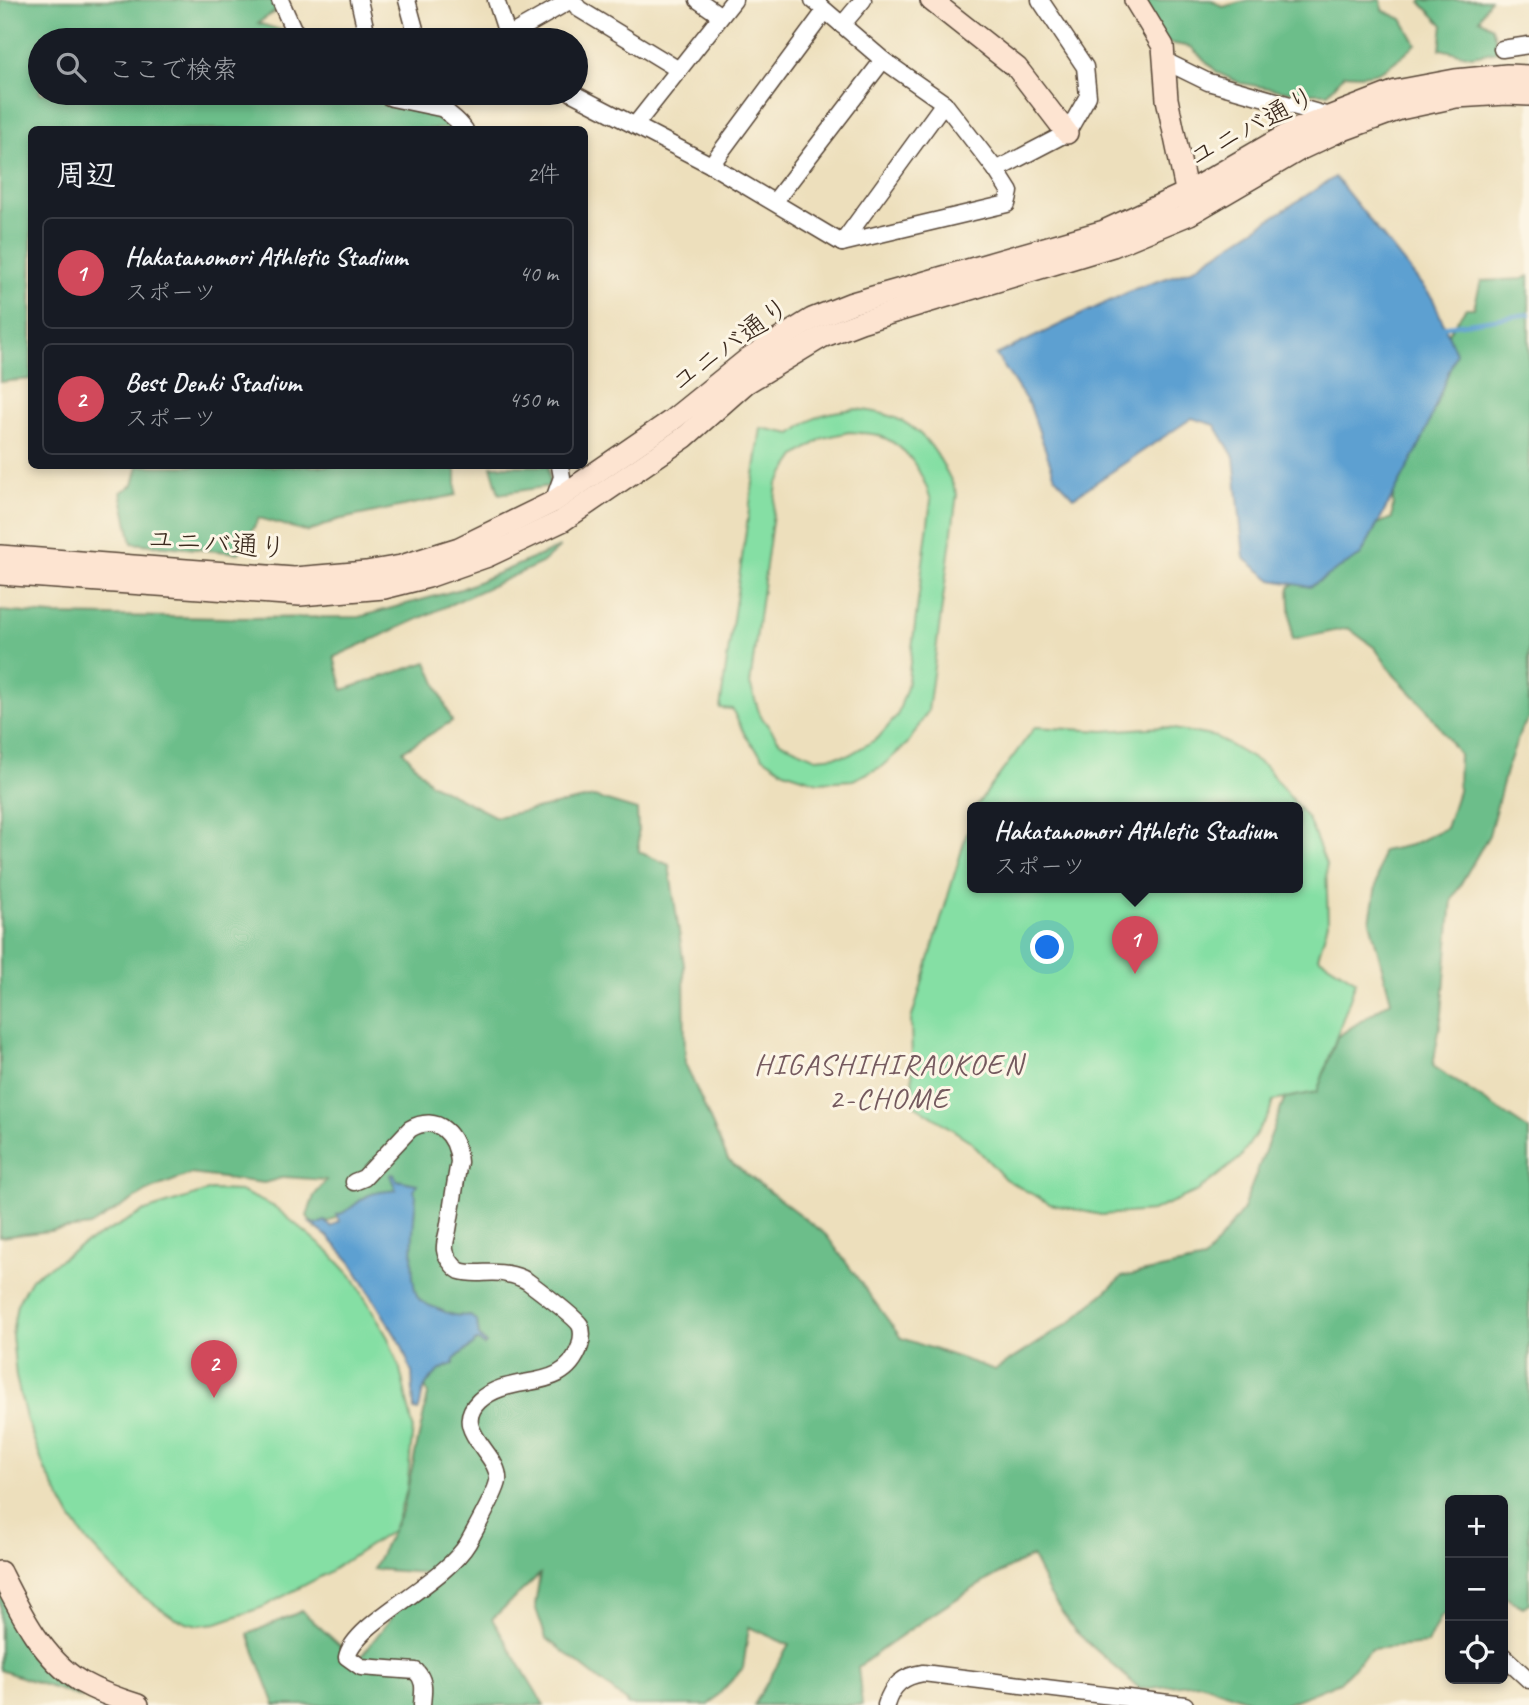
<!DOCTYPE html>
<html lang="ja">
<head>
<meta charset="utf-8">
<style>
	:root { --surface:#171b24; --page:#242831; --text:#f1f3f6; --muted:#9ea1a6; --line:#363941; --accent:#d1495b }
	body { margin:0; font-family:Caveat,"Klee One",sans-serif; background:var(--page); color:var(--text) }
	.controls { position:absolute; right:21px; bottom:21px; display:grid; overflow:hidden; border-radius:10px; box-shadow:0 4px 10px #0003 }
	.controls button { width:63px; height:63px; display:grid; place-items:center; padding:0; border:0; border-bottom:2px solid var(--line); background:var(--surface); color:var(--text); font:35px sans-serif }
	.you { position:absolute; left:1048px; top:948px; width:24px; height:24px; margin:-18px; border:5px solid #fff; border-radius:50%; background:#1a73e8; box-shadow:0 0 0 10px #1a73e833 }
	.badge { display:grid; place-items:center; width:46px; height:46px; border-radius:50%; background:var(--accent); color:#fff; font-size:23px; font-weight:700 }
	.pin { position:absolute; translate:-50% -58px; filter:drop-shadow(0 2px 4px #0008) }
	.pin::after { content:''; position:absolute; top:37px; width:24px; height:21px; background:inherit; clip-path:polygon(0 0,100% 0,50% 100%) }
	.popup { position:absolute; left:967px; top:802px; width:336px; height:91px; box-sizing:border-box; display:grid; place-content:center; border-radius:10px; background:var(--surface); filter:drop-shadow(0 2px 5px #0005); font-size:23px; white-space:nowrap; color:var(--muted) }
	.popup b { font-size:26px; color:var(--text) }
	.popup::after { content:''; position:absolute; left:50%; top:100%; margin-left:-14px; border:14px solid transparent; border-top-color:var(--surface) }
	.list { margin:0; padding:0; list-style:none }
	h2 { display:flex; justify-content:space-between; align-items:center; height:91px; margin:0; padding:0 28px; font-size:30px }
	h2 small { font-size:23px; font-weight:400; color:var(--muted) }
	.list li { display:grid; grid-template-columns:46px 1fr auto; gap:21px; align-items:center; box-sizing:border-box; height:112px; margin:0 14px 14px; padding:0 14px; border:2px solid var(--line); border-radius:10px }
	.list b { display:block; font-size:26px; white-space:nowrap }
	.list p { margin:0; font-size:23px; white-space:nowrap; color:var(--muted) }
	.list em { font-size:23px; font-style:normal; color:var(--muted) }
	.icon { flex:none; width:38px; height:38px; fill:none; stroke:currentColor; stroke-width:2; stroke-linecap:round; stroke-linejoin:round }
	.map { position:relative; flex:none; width:1529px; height:1705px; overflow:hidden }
	.search { position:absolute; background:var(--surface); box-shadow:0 4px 10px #0003; left:28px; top:28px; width:560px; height:77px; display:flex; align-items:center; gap:18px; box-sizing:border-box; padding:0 24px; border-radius:38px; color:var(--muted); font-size:26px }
	.panel { position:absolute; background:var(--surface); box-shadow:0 4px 10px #0003; left:28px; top:126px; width:560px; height:343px; border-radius:10px }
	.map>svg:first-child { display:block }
	.green { fill:#85dfa4; stroke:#608461; stroke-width:2; fill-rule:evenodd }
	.forest { fill:#6cbe8a; stroke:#547454; stroke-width:2 }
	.water { fill:#5da0d1; stroke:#4c6578; stroke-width:2 }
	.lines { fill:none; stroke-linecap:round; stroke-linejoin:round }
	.stream { stroke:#5da0d1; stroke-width:4.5 }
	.street-casing { stroke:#564536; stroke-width:19 }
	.secondary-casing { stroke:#564536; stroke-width:24 }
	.street { stroke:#fff; stroke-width:16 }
	.secondary { stroke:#fde4d1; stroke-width:21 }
	.labels { text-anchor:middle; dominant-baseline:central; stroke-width:6; stroke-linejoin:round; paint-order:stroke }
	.street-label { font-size:28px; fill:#3b2a1e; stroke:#fcf5e5 }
	.neighbourhood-label { font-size:30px; letter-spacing:2px; fill:#74595e; stroke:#fcf5e5 }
</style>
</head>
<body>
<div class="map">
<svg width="1529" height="1705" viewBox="0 0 1529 1705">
	<rect width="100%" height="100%" fill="#fcf5e5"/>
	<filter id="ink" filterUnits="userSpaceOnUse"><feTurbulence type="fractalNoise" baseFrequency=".0143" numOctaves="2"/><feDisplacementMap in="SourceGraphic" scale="14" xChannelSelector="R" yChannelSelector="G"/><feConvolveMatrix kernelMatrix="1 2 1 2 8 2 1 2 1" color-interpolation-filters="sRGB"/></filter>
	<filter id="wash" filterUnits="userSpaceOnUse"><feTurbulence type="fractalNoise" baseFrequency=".00686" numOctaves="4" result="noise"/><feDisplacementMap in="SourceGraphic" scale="28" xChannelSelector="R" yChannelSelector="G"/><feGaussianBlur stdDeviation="1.57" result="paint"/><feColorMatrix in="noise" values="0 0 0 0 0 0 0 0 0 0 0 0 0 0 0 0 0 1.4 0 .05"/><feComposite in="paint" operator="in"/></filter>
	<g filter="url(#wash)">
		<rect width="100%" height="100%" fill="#eddfbc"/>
		<g class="green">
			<path d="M857,409C867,411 879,412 890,416C926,428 943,461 957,494L928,711L908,743L881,767L853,780L818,782L784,771L763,757L746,737L732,709L720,708L761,428L792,434C816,414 826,412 857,409ZM849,432C858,433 869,433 877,435C908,445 922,472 931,500L907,687L897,716L878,738L849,755L816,758L780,742L760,715L750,684L777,484L796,456L823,438Z"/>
			<path d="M1035,727L1104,731L1163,727L1216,737L1265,766L1308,819L1326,864L1328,923L1318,957L1356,981L1317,1093L1273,1101L1269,1114L1240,1158L1198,1191L1152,1211L1101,1215L1050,1204L1005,1179L970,1141L913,1104L911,1020L972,816V888H1298V808H975Z"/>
			<path d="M211,1190L240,1191L275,1207L329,1252L354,1279L388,1338L400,1369L413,1427L407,1489L393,1530L326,1574L263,1607L217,1623L198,1625L176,1619L132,1589L88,1542L71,1518L45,1470L26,1418L16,1377L12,1335L17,1304L31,1279L82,1245L145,1211Z"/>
		</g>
		<g class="forest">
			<path d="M0,0H276L279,9L258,23L293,34L297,40H40V93H358L367,97L415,95L459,129L32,130L31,379L0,382Z"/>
			<path d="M1126,0H1211L1223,7L1248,0H1381L1382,10L1402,19L1416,44C1388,66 1384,78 1345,74L1328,93H1297L1240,83L1218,73L1191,47L1148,39Z"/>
			<path d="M1423,0H1490L1479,19L1492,27L1499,51L1472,56L1440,49L1443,25L1421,3Z"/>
			<path d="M1529,276V718L1521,730L1506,771L1489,835L1452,899L1442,1013L1433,1066L1529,1130V1603L1523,1607L1503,1596V1500H1450V1612L1440,1617L1427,1644L1371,1649L1340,1682L1284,1705H1261L1200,1683L1140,1689L1075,1631L1050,1595L1032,1556C970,1587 914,1625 858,1667L862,1705H754L789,1645L749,1627L743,1668L709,1705H627V1702L546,1638L535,1606L540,1574L492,1619L544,1705H275L248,1634L302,1611L357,1661L427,1573L373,1569L403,1509L428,1395L423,1379L422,1308L372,1198L316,1229L307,1216L314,1196L326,1180L285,1177L264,1183L190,1174L149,1190L90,1226L0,1237V611L52,615L229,618L359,617L461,589L560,547L542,563L334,657L343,690L427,662L452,721L403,751L430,783L496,817L594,797L637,810L639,852L669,865L684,965L685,1063L728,1160L826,1235L901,1338L995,1370L1072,1321L1122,1277L1204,1260L1242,1211L1285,1098L1317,1092L1337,1037L1391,1001L1370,921L1382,851L1411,845L1446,828L1458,791L1459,754L1425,707L1394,675L1375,648L1348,628L1292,640L1289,587L1339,561L1363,530L1392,518L1395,459L1442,342L1466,308H1474L1481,281L1523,279Z"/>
			<path d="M138,466H452L456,471V495L337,520L308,532L259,518L239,553L132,543L121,492L133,485Z"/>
			<path d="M491,466H548L550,486L499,494Z"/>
			<path d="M0,1582L34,1657L83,1698L0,1670Z"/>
		</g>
		<g class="water">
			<path d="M1335,177L1433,299L1456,353L1421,443L1361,555L1310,587L1272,580L1244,558L1234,457L1215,425L1192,418L1074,497L1055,477L1030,406L996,355L1137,288L1191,270Z"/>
			<path d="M394,1174L397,1180L417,1184L414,1190L416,1196C414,1217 407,1283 419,1299C423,1304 432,1306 438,1309C450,1314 455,1317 469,1315L477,1321L479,1336L486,1344L484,1346L479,1341H476C470,1350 461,1352 454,1360V1364C443,1366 429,1378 424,1389C420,1397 422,1404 418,1411L414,1410L412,1373L402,1346L351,1262L328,1237L310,1223L318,1224L325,1221L331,1227L340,1221L336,1215C348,1213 356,1202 367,1196C376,1191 385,1192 396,1190L390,1175Z"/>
		</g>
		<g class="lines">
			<path class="stream" d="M1441,327L1529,314"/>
		</g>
	</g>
	<g filter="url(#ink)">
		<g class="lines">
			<g class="street-casing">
				<g id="street">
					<path d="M280,0L293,29L304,40"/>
					<path d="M359,0L368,40"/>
					<path d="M407,0L418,40"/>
					<path d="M496,0L508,37"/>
					<path d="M572,0L579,9L679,70"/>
					<path d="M698,0L721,16"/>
					<path d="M813,0L883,60L944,103L996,170L1067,133L1088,96L1085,67L1040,0"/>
					<path d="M842,25L863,0"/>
					<path d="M501,40L571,0"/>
					<path d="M1502,49L1529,45"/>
					<path d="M1165,61L1208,82L1329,116L1330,119"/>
					<path d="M381,93L392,98L440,108"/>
					<path d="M434,93C443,116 453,112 465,130"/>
					<path d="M572,93L711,165L842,243L944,103"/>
					<path d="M636,124L734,0"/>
					<path d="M711,165L825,11"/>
					<path d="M775,201L883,60"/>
					<path d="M842,243L1007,204L1010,192L996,170"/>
					<path d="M553,502L562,477L560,466"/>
					<path d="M354,1182L364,1178L410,1129C438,1113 457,1135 459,1162C455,1184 452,1207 448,1230C447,1235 444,1245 445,1250C446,1257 454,1268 460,1271C475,1276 492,1270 507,1274C514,1275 522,1278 527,1281C535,1287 576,1318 580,1325C583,1331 582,1339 580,1346C563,1396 511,1371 479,1401C449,1430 501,1454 498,1481C497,1491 474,1532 468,1543C444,1584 354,1622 347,1657L361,1667L416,1671C426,1682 423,1691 422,1705"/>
					<path d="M1503,1656L1529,1680"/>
					<path d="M886,1705C892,1685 903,1676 923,1673L1185,1705"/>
				</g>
			</g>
			<g class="secondary-casing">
				<g id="secondary">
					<path d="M931,0L1017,68L1067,133"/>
					<path d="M1135,0L1163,46L1167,99L1189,204"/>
					<path d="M0,556L294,578L366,572L401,566L459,548L553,502L671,421L749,358L812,319L852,303L1104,231L1188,192L1295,130L1396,91L1455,80L1507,75L1529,76"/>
					<path d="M0,574L300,595L384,588L428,577L488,556L562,521L685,437L746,383L822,337L861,322L1113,246L1190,214L1301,149L1335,133L1400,109L1456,97L1506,94L1529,95"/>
					<path d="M0,1572C20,1612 42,1658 81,1682C99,1692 118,1699 138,1705"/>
				</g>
			</g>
			<use href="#street" class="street"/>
			<use href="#secondary" class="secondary"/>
		</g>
	</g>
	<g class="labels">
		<g class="street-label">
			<text transform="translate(1252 126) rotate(-28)">ユニバ通り</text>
			<text transform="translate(730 344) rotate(-36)">ユニバ通り</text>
			<text transform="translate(217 543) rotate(4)">ユニバ通り</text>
		</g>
		<g class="neighbourhood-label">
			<text x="889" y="1064">HIGASHIHIRAOKOEN<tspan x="889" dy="34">2-CHOME</tspan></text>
		</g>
	</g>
</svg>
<div class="controls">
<button>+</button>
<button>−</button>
<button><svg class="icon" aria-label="locate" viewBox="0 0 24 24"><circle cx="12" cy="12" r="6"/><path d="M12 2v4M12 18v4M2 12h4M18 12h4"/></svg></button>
</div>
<div class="you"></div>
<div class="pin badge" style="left:1135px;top:974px">1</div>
<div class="popup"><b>Hakatanomori Athletic Stadium</b>スポーツ</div>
<div class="pin badge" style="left:214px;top:1398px">2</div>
<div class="search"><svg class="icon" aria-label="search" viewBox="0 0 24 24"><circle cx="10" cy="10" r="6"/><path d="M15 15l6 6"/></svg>ここで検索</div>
<section class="panel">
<h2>周辺<small>2件</small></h2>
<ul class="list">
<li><span class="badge">1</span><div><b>Hakatanomori Athletic Stadium</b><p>スポーツ</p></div><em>40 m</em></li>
<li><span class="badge">2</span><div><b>Best Denki Stadium</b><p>スポーツ</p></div><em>450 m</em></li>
</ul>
</section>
</div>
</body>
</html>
